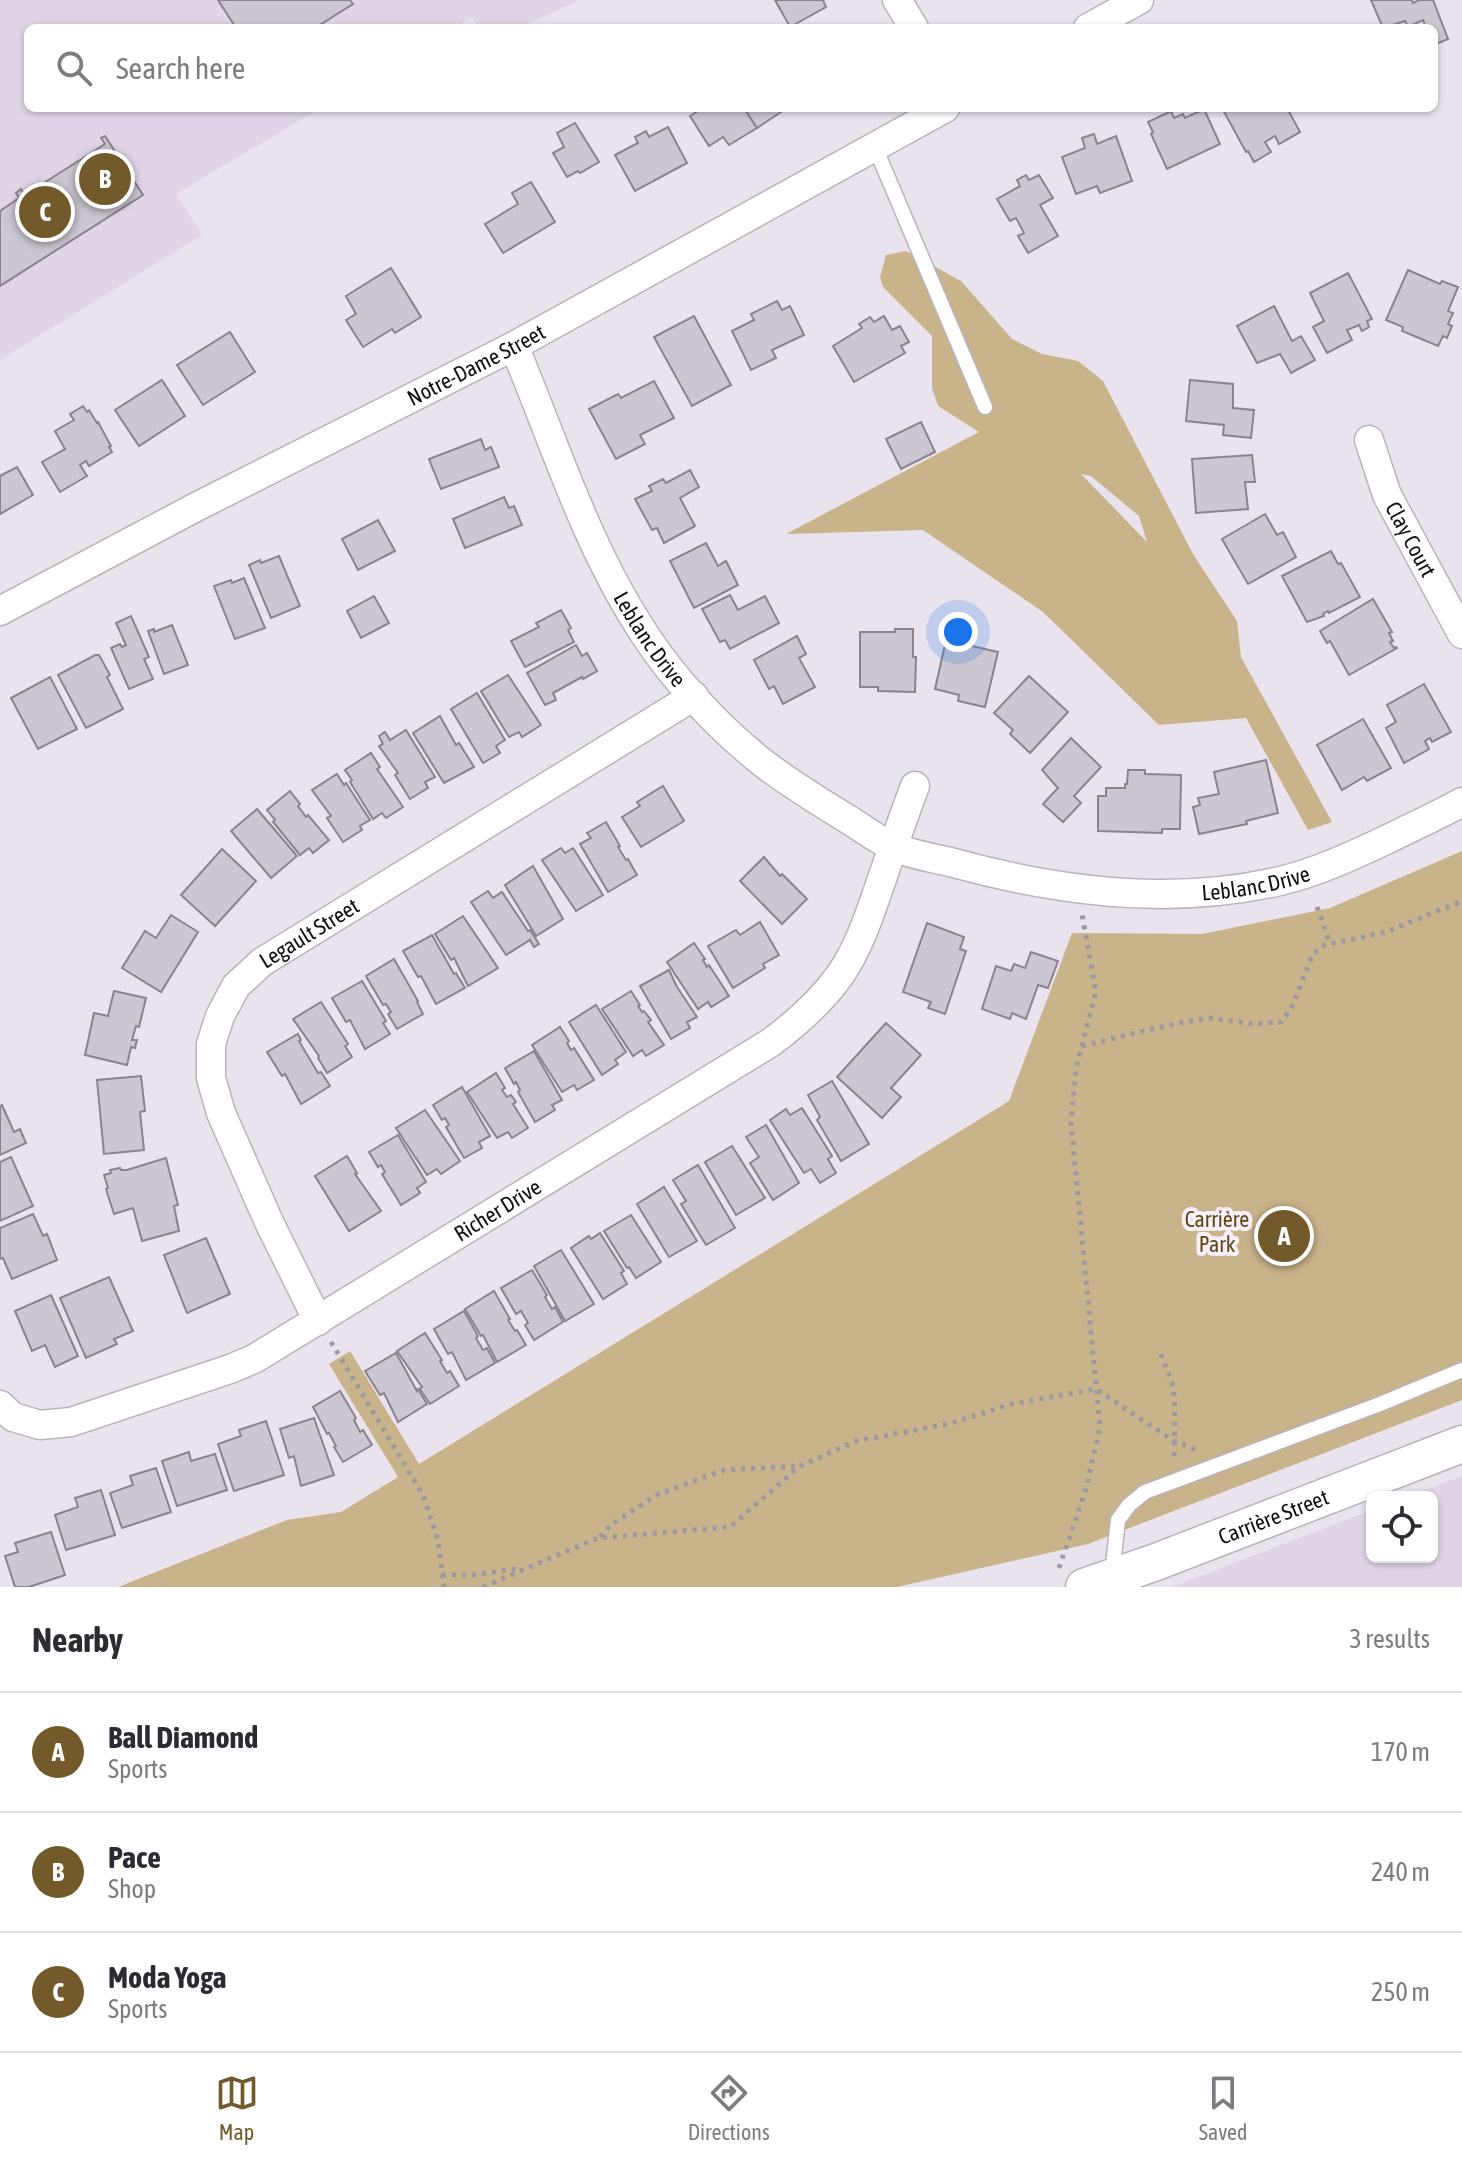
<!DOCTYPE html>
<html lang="en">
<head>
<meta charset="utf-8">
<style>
	:root { --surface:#fff; --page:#f7f7f7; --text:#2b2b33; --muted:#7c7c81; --line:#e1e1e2; --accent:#725a2a }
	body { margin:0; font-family:"Asap Condensed",sans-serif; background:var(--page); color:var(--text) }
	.controls { position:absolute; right:24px; bottom:24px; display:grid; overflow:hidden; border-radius:12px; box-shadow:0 2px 6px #0004 }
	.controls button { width:72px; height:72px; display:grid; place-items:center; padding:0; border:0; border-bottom:2px solid var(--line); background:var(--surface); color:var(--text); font:40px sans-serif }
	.you { position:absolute; left:958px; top:632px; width:28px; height:28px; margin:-20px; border:6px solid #fff; border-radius:50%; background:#1a73e8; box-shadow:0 0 0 12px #1a73e833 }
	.badge { display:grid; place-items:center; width:52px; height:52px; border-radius:50%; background:var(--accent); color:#fff; font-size:26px; font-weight:700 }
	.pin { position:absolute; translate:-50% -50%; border:4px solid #fff; box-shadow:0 2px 8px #0006 }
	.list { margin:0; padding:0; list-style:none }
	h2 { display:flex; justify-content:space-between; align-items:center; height:104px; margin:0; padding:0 32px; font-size:34px }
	h2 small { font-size:26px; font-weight:400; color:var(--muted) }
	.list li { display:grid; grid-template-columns:52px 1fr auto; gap:24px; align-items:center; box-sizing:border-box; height:120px; padding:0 32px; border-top:2px solid var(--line) }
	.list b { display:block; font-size:30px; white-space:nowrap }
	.list p { margin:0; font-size:26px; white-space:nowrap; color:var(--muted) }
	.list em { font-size:26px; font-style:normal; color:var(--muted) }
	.icon { flex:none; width:44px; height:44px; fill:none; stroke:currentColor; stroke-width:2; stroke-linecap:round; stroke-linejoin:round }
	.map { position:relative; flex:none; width:1462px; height:1587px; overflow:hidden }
	.search { position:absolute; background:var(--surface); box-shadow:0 2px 6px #0004; left:24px; right:24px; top:24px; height:88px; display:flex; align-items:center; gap:20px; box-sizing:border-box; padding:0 28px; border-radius:12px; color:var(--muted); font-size:30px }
	.sheet { height:464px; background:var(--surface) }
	nav { display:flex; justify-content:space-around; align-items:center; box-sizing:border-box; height:112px; border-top:2px solid var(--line); background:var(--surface); font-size:22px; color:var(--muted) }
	nav a { display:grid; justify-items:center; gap:4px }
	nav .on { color:var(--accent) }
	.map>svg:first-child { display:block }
	.built { fill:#e0d5e6 }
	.green { fill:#c9b38a; fill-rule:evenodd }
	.building { fill:#ccc6d0; stroke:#89838d; stroke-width:2 }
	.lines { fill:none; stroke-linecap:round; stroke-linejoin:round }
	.service-casing { stroke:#bab3bd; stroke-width:17 }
	.minor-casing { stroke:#bab3bd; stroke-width:31 }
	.tertiary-casing { stroke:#bab3bd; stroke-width:39 }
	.path { stroke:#9d99a0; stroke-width:5; stroke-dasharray:4 6; stroke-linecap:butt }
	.service { stroke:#fff; stroke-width:14 }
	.minor { stroke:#fff; stroke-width:28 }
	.tertiary { stroke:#fff; stroke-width:36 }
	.labels { text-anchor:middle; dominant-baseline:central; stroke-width:8; stroke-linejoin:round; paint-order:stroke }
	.street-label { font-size:22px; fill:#100e11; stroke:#f7f0fb }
	.park-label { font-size:22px; fill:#5e4611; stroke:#f7f0fb }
</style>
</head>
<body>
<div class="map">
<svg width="1462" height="1587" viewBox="0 0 1462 1587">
	<rect width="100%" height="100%" fill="#e9e3ed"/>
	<g class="built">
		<path d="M0,0H579L520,28H479L472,17L454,28H28V108H321L176,194L202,235L0,360Z"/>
		<path d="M1462,1476V1587H1172L1372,1510V1557H1432V1497H1407Z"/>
	</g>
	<g class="green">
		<path d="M906,251L961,281L1012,339L1042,354L1078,361L1103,381L1193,554L1237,621L1241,657L1332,822L1308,830L1246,718L1159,725L1043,612L923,530L786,534L979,432L938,406L932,388V336L883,287L880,277L886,255ZM1081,474L1091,476L1139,516L1147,542Z"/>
		<path d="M1462,851V1400L1088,1544L897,1587H118L287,1520L341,1512L398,1477L329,1364L350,1351L419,1464L1009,1101L1072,933L1202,934L1330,908Z"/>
	</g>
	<g class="building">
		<path d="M218,0H350L353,4L315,28H236Z"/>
		<path d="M775,0H823L826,7L790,27Z"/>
		<path d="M1371,0H1412L1413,3L1419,0H1433L1448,39L1434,45V28H1426L1423,20L1408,27L1405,21L1383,28Z"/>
		<path d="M703,108H744L757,128L729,145L723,137L709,146L690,116Z"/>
		<path d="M744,108H778L781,112L757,128Z"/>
		<path d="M1222,108H1287L1300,132L1279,144L1275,136L1265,142L1271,152L1254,162L1248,151L1246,152Z"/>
		<path d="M1204,109L1220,144L1167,169L1151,134L1153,132L1148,122L1171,111L1174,118L1183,114L1185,118Z"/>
		<path d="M575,123L599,162L580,173L578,171L567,177L553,153L564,147L557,133Z"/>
		<path d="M668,127L687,163L635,191L615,155L638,143L635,137L646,131L649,137Z"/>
		<path d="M1094,134L1097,144L1116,136L1132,181L1100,193L1097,186L1076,194L1062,157L1085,148L1082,138Z"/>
		<path d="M105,136L143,195L0,286V211L19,198L16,193L21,189L25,195L105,144L101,138Z"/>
		<path d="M1026,175L1029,180L1039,175L1053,198L1040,205L1058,236L1028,253L1018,236L1024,233L1016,218L1010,221L997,199L1020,186L1017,180Z"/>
		<path d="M531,182L555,222L503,253L485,224L518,204L512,193Z"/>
		<path d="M391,268L421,317L395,333L392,329L363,347L346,320L356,314L346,296Z"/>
		<path d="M1408,270L1440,284L1442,281L1458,287L1448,311L1453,313L1448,324L1452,326L1447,338L1443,336L1438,346L1402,331L1403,327L1386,320Z"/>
		<path d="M1348,273L1372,319L1367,321L1369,327L1362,331L1359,325L1347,330L1352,340L1327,353L1313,327L1324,321L1310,293Z"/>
		<path d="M777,301L782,310L790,306L804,335L772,350L776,358L751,370L732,331L754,320L751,314Z"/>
		<path d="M1274,306L1292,341L1301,336L1315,360L1291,373L1280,354L1257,363L1237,326Z"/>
		<path d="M694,316L731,385L692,406L654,337Z"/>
		<path d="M884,316L892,330L900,326L909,342L901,346L905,353L854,382L833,346L862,328L859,324L870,317L874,322Z"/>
		<path d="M230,332L255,372L203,405L177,365Z"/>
		<path d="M162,380L185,416L139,446L115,410Z"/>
		<path d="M1190,380L1233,384V408L1254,410L1251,438L1223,435L1224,425L1186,421Z"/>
		<path d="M654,381L674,418L640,435L645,444L616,459L589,409L618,394L621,398Z"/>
		<path d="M83,406L87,412L89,410L97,423L98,422L111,446L109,447L112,452L89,466L86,461L80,465L87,476L60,492L42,462L65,449L55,431L74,420L70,414Z"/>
		<path d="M921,422L935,452L901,469L886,439Z"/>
		<path d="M481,439L485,450L491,447L499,467L441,489L429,459Z"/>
		<path d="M1252,455L1255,482H1245L1248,509L1196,513L1192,459Z"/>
		<path d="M17,467L33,495L0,514V476Z"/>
		<path d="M690,470L699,487L680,498L695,526L664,543L657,528L652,530L635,499L652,491L649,486L663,479L666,483Z"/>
		<path d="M504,497L509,508L514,506L522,525L465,548L453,519Z"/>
		<path d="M1265,514L1277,535L1283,532L1296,557L1248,584L1222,539Z"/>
		<path d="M378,520L395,551L358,570L342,539Z"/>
		<path d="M706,543L718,566L726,561L738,585L694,608L670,561Z"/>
		<path d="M1331,551L1338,564L1341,563L1360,597L1329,613L1328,611L1323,614L1324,616L1307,622L1282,576Z"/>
		<path d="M279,556L300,606L271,618L249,565L260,560L261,563Z"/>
		<path d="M244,578L265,628L235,639L214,586L231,580L232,583Z"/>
		<path d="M730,595L738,610L765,596L779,623L730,649L725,640L720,642L702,609Z"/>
		<path d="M374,596L389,623L361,638L347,611Z"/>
		<path d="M1373,599L1392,632L1389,633L1393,641L1390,642L1394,648L1396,647L1397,648L1349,675L1330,641L1327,643L1320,631Z"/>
		<path d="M561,610L571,628L568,630L574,642L525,667L511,641L539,627L536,623Z"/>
		<path d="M131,616L149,657L144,659L153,679L129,689L111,648L120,644L122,647L126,645L116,623Z"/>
		<path d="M172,625L188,665L164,674L148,631L154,629V632Z"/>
		<path d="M895,629H913V657H916L915,692L878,691V687H860V632H895Z"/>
		<path d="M797,636L806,654L799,658L815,687L783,704L774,686L769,689L754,660Z"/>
		<path d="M946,640L998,652L985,707L958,701L959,695L935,689Z"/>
		<path d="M576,645L582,656L587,653L597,671L583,679L582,677L553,693L556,700L545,705L527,673Z"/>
		<path d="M95,655H99L110,675L107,677L123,709L86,728L58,675Z"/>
		<path d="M508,675L541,725L522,737L519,732L509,737L481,691Z"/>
		<path d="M1029,676L1068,712L1030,753L1010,734L1013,730L994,713Z"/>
		<path d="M50,677L77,729L38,749L11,698Z"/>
		<path d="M1424,684L1451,732L1432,742L1430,738L1425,741L1429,749L1404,763L1386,728L1396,722L1387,705Z"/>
		<path d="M477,693L505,740L496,746L500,753L483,763L451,709Z"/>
		<path d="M440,716L456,745L459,743L474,767L444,783L413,733Z"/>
		<path d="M1363,719L1391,768L1367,781L1364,777L1342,790L1317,745Z"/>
		<path d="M406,730L435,777L425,782L428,788L410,799L395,775L398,773L379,746L383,744L379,736L385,732L390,740Z"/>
		<path d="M1071,738L1101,767L1074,796L1081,803L1063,822L1043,804L1058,788L1042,770Z"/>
		<path d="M371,753L380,767L377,769L403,807L386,818L382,813L373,819L350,782L352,780L345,770Z"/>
		<path d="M1266,760L1278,813L1246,821L1247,824L1199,834L1193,807L1200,805L1198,798L1219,794L1214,772Z"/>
		<path d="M1128,770H1145V774L1181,775L1180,829H1162V833L1098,831V796H1106V788H1125V784H1127Z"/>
		<path d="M337,774L344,785L346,783L370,820L360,826L362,830L343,842L327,818L331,816L312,790Z"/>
		<path d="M663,786L684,821L641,847L622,817L640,806L637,802Z"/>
		<path d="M290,791L300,804L298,806L306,817L308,815L329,840L313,853L309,848L300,855L273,822L275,820L267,810Z"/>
		<path d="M257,809L297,856L271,878L231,831Z"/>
		<path d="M606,822L620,846L618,847L626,860L628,859L637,875L608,892L580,844L591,838L587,833Z"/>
		<path d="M561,848L565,853L573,848L603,895L576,911L542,860Z"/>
		<path d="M222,849L256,881L215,926L181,895Z"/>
		<path d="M764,857L780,876L782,874L807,899L782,924L740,881Z"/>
		<path d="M533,866L563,919L536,936L505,885Z"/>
		<path d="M488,891L493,898L502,892L528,931L530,930L539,944L534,947L530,940L506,955L471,902Z"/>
		<path d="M171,915L198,932L161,992L122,968L145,931L156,938Z"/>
		<path d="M463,916L498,968L468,986L454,958L451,960L435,934Z"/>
		<path d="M760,922L779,955L763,964L765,968L733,988L708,946L736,930L740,935Z"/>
		<path d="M927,923L964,937L960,949L966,951L945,1014L928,1008L931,1002L903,992Z"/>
		<path d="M432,935L454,974L456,973L465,988L436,1004L421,976L418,977L403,951Z"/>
		<path d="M694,943L705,959L703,960L707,967L709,965L729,996L711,1007L708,1002L698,1009L667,962Z"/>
		<path d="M1031,952L1058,961L1048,988L1038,985L1026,1019L1012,1013L1010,1019L982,1009L996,966L1011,971L1014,964L1025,968Z"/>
		<path d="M394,959L418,1001L417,1002L423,1014L397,1029L388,1014L391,1012L386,1004L383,1005L366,976Z"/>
		<path d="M669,970L677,987L697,1017L687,1022L690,1028L671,1039L640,986Z"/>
		<path d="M362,981L386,1021L383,1023L390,1034L365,1049L350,1020L346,1022L332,998Z"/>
		<path d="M114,991L146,998L139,1027L136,1026L132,1040H137L135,1048L131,1047L127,1065L85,1055L94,1013L108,1016Z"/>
		<path d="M631,991L640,1005L638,1006L642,1012L644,1011L651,1020L648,1022L664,1045L646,1056L642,1050L633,1056L602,1009Z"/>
		<path d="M321,1002L348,1044L345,1046L352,1057L327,1073L318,1058L319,1056L293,1019Z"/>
		<path d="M596,1005L626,1052L615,1060L618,1064L602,1075L569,1022Z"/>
		<path d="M886,1023L921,1055L891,1088L901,1097L882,1118L837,1077Z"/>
		<path d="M560,1027L569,1041L567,1043L571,1050L574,1048L594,1080L577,1090L574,1085L562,1092L532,1045Z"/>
		<path d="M298,1034L301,1040L299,1041L318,1073L321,1072L330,1086L301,1104L285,1074L282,1076L267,1052Z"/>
		<path d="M534,1051L562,1100L552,1105L555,1110L535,1122L518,1092L520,1090L516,1082L514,1084L505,1068Z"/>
		<path d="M496,1073L505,1088L502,1090L507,1097L511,1095L516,1102L513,1104L528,1128L512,1138L508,1132L497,1138L467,1092Z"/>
		<path d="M141,1076L145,1111L140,1112L144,1150L104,1154L97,1080Z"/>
		<path d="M832,1081L869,1144L841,1161L817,1120L820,1117L808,1095Z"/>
		<path d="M462,1087L490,1136L479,1142L482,1148L464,1158L446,1127L449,1125L445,1118L442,1120L433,1105Z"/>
		<path d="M2,1105L14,1132L20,1129L26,1143L0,1155V1106Z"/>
		<path d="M802,1108L832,1156L828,1159L836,1173L820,1183L811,1169L804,1173L770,1120L786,1109L790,1115Z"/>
		<path d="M425,1110L460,1161L441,1174L437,1169L427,1175L396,1128Z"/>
		<path d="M766,1125L799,1183L773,1200L750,1163L759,1157L746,1137Z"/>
		<path d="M398,1135L426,1182L417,1188L420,1193L401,1205L382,1174L385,1172L381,1165L378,1167L369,1152Z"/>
		<path d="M732,1146L765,1198L736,1215L705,1162Z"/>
		<path d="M347,1156L357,1173L355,1174L381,1211L349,1231L315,1176Z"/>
		<path d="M11,1157L33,1206L0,1221V1162Z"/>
		<path d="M166,1158L178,1205L174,1206L179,1231L142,1241L133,1208L114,1214L106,1189L108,1188L104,1175L111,1173L110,1170L120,1168L121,1170H127Z"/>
		<path d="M698,1165L735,1228L706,1245L681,1204L686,1201L673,1180Z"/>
		<path d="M664,1187L697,1241L669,1257L637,1204Z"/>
		<path d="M33,1214L43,1236L47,1234L57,1260L12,1279L3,1258L0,1259V1228Z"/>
		<path d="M631,1215L661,1262L636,1278L629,1267L627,1268L604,1231Z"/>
		<path d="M600,1233L624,1271L621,1273L627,1284L603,1299L571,1248L589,1236L591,1239Z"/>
		<path d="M206,1238L230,1294L187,1313L164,1255Z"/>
		<path d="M561,1250L594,1304L565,1321L534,1266Z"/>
		<path d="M532,1270L547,1295L545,1297L552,1309L555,1307L563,1322L534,1340L525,1325L528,1323L521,1311L516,1314L501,1288Z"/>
		<path d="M109,1277L133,1331L114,1339L117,1344L86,1358L60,1298Z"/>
		<path d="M494,1291L510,1319L508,1320L515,1331L517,1330L526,1345L497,1362L483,1335L481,1336L465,1309Z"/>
		<path d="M51,1295L78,1356L55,1367L45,1345L32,1351L15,1311Z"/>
		<path d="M464,1311L478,1336L476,1338L483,1350L487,1348L495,1363L466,1380L452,1352L448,1354L434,1329Z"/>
		<path d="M425,1333L442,1360L440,1361L447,1373L450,1371L459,1386L430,1404L420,1389L422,1387L397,1351Z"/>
		<path d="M396,1353L417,1391L418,1389L427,1404L398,1422L384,1393L380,1395L365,1371Z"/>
		<path d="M340,1391L356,1418L354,1420L360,1432L363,1430L372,1445L343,1462L334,1447L336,1446L329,1433L327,1434L313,1407Z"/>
		<path d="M314,1418L334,1475L301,1486L294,1456L289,1458L280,1429Z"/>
		<path d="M266,1421L284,1475L234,1491L218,1444L241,1436L239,1430Z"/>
		<path d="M189,1452L191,1461L215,1454L227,1490L177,1506L162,1461Z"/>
		<path d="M156,1468L171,1512L122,1528L110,1493L133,1485L130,1476Z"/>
		<path d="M101,1490L115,1535L66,1550L55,1515L78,1507L75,1498Z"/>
		<path d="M51,1532L65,1575L29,1587H15L5,1556L18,1552L15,1543Z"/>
	</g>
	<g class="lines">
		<g class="service-casing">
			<g id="service">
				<path d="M875,147L985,407"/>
				<path d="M1112,1574L1118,1520L1129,1505L1145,1492L1380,1404L1462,1370"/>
			</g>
		</g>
		<g class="minor-casing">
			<g id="minor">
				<path d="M897,0L914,28"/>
				<path d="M1088,28L1139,0"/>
				<path id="s1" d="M514,346C555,444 586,546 645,635C675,681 720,729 763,763C789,783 818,801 846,818C861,827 877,840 894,847C912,855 934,858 954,863C1059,892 1172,906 1280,881C1318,872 1354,855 1390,838C1414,826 1439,815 1462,802"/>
				<path id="s2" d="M1369,440L1387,495L1462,634"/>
				<path id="s3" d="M0,611L198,506L514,346L945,108"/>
				<path id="s4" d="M318,1321L269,1222L221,1113L211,1078V1044L220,1016L236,986L262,962L694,696"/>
				<path id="s5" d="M0,1405L13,1417L40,1425L71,1422L230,1369L254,1359L770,1043C797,1023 821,1002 840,975C861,945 872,907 884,873C894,844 904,815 915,786"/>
			</g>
		</g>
		<g class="tertiary-casing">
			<g id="tertiary">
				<path id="s6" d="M1084,1587L1156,1562L1462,1444"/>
			</g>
		</g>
		<g class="path">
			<path d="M1317,907L1330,944"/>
			<path d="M1082,1046L1169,1025L1209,1018L1254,1024L1281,1022L1291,1009L1313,954L1325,945L1386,932L1462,901"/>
			<path d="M331,1342L423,1495L438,1540L444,1587"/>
			<path d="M1161,1354L1173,1386L1175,1410L1174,1460"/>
			<path d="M600,1537L611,1525L656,1495L724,1470L799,1466"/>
			<path d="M1059,1568L1086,1489L1100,1426L1071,1123L1076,1068L1096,992L1082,914"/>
			<path d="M442,1575H474L520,1568"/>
			<path d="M483,1587L598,1538L730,1527L800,1466L856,1441L948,1424L1012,1404L1096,1389L1174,1441L1199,1451"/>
		</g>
		<use href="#service" class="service"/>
		<use href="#minor" class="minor"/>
		<use href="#tertiary" class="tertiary"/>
	</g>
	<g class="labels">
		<g class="street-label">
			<text stroke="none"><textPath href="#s3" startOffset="536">Notre-Dame Street</textPath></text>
			<text stroke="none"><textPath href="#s2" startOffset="108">Clay Court</textPath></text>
			<text stroke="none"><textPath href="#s1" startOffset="324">Leblanc Drive</textPath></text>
			<text stroke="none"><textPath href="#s1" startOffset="1016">Leblanc Drive</textPath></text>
			<text stroke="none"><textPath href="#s4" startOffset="454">Legault Street</textPath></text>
			<text stroke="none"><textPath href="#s5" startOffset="556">Richer Drive</textPath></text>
			<text stroke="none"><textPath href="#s6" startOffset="202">Carrière Street</textPath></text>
		</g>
		<g class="park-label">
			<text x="1217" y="1219">Carrière<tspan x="1217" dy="25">Park</tspan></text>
		</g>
	</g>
</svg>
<div class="controls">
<button><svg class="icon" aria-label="locate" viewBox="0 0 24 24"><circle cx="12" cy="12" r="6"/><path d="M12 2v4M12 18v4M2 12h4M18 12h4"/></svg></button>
</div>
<div class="you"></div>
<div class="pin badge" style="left:1284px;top:1236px">A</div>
<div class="pin badge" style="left:105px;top:179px">B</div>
<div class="pin badge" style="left:45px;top:212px">C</div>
<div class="search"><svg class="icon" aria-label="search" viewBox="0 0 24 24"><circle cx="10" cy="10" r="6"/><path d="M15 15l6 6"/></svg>Search here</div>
</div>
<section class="sheet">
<h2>Nearby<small>3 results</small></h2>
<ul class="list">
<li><span class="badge">A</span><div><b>Ball Diamond</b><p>Sports</p></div><em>170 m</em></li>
<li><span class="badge">B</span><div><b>Pace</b><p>Shop</p></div><em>240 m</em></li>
<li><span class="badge">C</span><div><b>Moda Yoga</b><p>Sports</p></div><em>250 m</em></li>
</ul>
</section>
<nav>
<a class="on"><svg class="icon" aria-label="map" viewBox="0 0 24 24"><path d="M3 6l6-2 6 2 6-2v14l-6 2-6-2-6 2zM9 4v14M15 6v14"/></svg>Map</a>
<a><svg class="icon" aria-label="directions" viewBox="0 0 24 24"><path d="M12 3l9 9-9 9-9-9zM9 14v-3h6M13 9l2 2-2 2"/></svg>Directions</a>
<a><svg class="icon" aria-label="saved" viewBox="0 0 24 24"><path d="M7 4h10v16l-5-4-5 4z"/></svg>Saved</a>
</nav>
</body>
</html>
